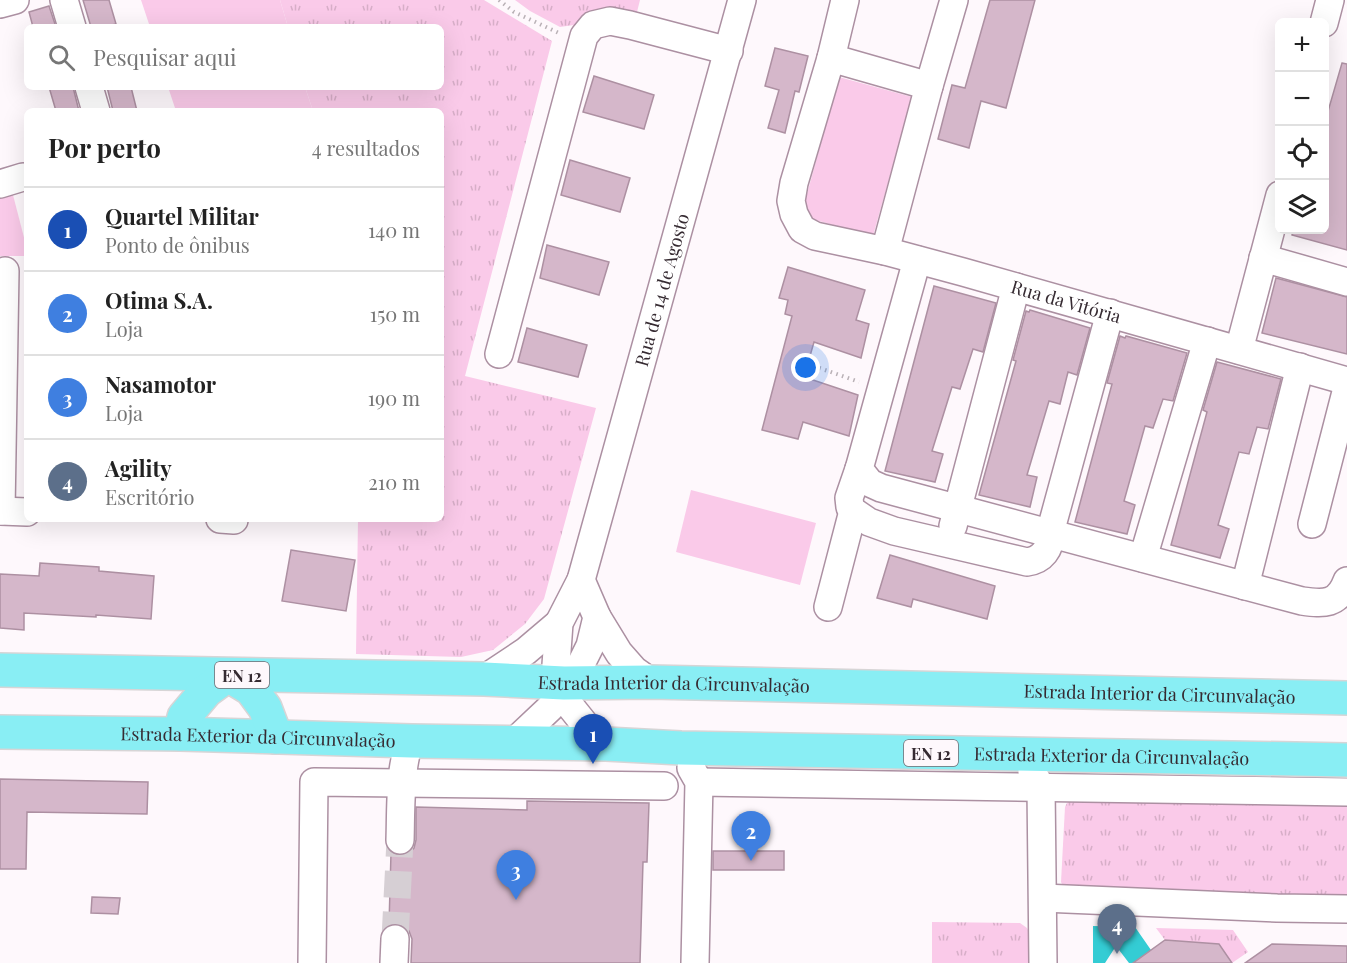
<!DOCTYPE html>
<html lang="pt">
<head>
<meta charset="utf-8">
<style>
	:root { --surface:#fff; --page:#f2f2f2; --text:#222; --muted:#767676; --line:#e0e0e0; --accent:#d93025 }
	body { margin:0; font-family:"Playfair Display",serif; background:var(--page); color:var(--text) }
	.controls { position:absolute; right:18px; top:18px; display:grid; overflow:hidden; border-radius:9px; box-shadow:0 6px 24px #0002 }
	.controls button { width:54px; height:54px; display:grid; place-items:center; padding:0; border:0; border-bottom:2px solid var(--line); background:var(--surface); color:var(--text); font:30px sans-serif }
	.you { position:absolute; left:806px; top:368px; width:21px; height:21px; margin:-15px; border:4px solid #fff; border-radius:50%; background:#1a73e8; box-shadow:0 0 0 9px #1a73e833 }
	.badge { display:grid; place-items:center; width:39px; height:39px; border-radius:50%; background:var(--accent); color:#fff; font-size:20px; font-weight:700 }
	.pin { position:absolute; translate:-50% -50px; filter:drop-shadow(0 2px 3px #0008) }
	.pin::after { content:''; position:absolute; top:32px; width:21px; height:18px; background:inherit; clip-path:polygon(0 0,100% 0,50% 100%) }
	.list { margin:0; padding:0; list-style:none }
	h2 { display:flex; justify-content:space-between; align-items:center; height:78px; margin:0; padding:0 24px; font-size:26px }
	h2 small { font-size:20px; font-weight:400; color:var(--muted) }
	.list li { display:grid; grid-template-columns:39px 1fr auto; gap:18px; align-items:center; box-sizing:border-box; height:84px; padding:0 24px; border-top:2px solid var(--line) }
	.list b { display:block; font-size:22px; white-space:nowrap }
	.list p { margin:0; font-size:20px; white-space:nowrap; color:var(--muted) }
	.list em { font-size:20px; font-style:normal; color:var(--muted) }
	.icon { flex:none; width:33px; height:33px; fill:none; stroke:currentColor; stroke-width:2; stroke-linecap:round; stroke-linejoin:round }
	.map { position:relative; flex:none; width:1347px; height:963px; overflow:hidden }
	.search { position:absolute; background:var(--surface); box-shadow:0 6px 24px #0002; left:24px; top:24px; width:420px; height:66px; display:flex; align-items:center; gap:15px; box-sizing:border-box; padding:0 21px; border-radius:9px; color:var(--muted); font-size:22px }
	.panel { position:absolute; background:var(--surface); box-shadow:0 6px 24px #0002; left:24px; top:108px; width:420px; height:414px; border-radius:9px }
	.map>svg:first-child { display:block }
	.grass { fill:url(#grass-tufts) }
	.garden { fill:#facae9 }
	.water { fill:#34ccd4 }
	.building { fill:#d5b7ca; stroke:#ad90a2; stroke-width:1.5 }
	.lines { fill:none; stroke-linecap:round; stroke-linejoin:round }
	.minor-tunnel { stroke:#d6cfd4; stroke-width:27; stroke-dasharray:27 14; stroke-linecap:butt }
	.minor-casing { stroke:#ac90a2; stroke-width:30 }
	.major-casing { stroke:#d7d5d6; stroke-width:36 }
	.path { stroke:#b9b1b6; stroke-width:4; stroke-dasharray:1.5 4.5; stroke-linecap:butt }
	.minor { stroke:#fff; stroke-width:27 }
	.major { stroke:#89eef4; stroke-width:33 }
	.labels { text-anchor:middle; dominant-baseline:central; stroke-width:4.5; stroke-linejoin:round; paint-order:stroke }
	.shield { fill:#fef8fc; stroke:#72686f; stroke-width:1.5 }
	.shield-label { font-size:16px; font-weight:bold; fill:#362b32 }
	.street-label { font-size:18px; fill:#362b32; stroke:#fef8fc }
</style>
</head>
<body>
<div class="map">
<svg width="1347" height="963" viewBox="0 0 1347 963">
	<defs>
		<pattern id="grass-tufts" width="24" height="20" patternUnits="userSpaceOnUse" patternTransform="scale(1.5)"><rect width="24" height="20" fill="#facae9"/><path d="M3 7l-1-3M5 7V3M7 7l1-3M15 17l-1-3M17 17v-4M19 17l1-3" fill="none" stroke="#d7aec8"/></pattern>
	</defs>
	<rect width="100%" height="100%" fill="#fef8fc"/>
	<g class="grass">
		<path d="M280,0H484L552,41L465,376L596,408L544,599L525,624L493,650L461,657L356,654L358,519H441V111H313L305,87H441V27H288Z"/>
		<path d="M515,0H640L636,16L606,8L591,14L581,24L560,27L530,11Z"/>
		<path d="M1071,800L1347,801V897L1158,896L1063,886L1061,882L1065,807L1067,803Z"/>
		<path d="M932,922L1020,923L1027,928L1029,932V963H932Z"/>
		<path d="M1156,928L1233,930L1248,952L1232,963L1219,944L1165,940Z"/>
	</g>
	<g class="garden">
		<path d="M141,0H280L288,27H150Z"/>
		<path d="M839,77L912,97L873,236L801,216Z"/>
		<path d="M168,87H305L313,111H176Z"/>
		<path d="M13,195L27,249V256H0V198Z"/>
		<path d="M691,490L816,523L800,585L676,552Z"/>
	</g>
	<path class="water" d="M1093,926L1135,927L1160,963H1129L1116,946L1105,963H1093Z"/>
	<g class="building">
		<path d="M83,0H109L116,24L104,27H91Z"/>
		<path d="M990,0H1035L1006,108L981,101L969,148L938,139L952,85L965,88Z"/>
		<path d="M49,6L56,27H33L29,12Z"/>
		<path d="M775,48L808,56L799,92L795,91L785,133L768,128L779,90L765,86Z"/>
		<path d="M1342,63L1347,64V250L1292,235L1293,230H1324V125Z"/>
		<path d="M594,76L654,95L644,129L583,112Z"/>
		<path d="M49,87H73L79,111H56Z"/>
		<path d="M107,87H131L137,111H113Z"/>
		<path d="M570,160L630,178L620,212L561,195Z"/>
		<path d="M547,245L609,262L599,295L540,278Z"/>
		<path d="M788,267L865,290L856,320L869,324L861,358L814,342L804,377L858,395L849,436L803,422L798,439L762,430L792,316L785,314L788,300L779,298Z"/>
		<path d="M1276,278L1347,297V354L1262,333Z"/>
		<path d="M934,286L996,303L983,352L973,349L960,389L952,387L932,451L943,454L935,482L885,471Z"/>
		<path d="M1030,310L1090,328L1077,375L1068,372L1060,404L1049,401L1027,475L1037,477L1030,507L979,495L1016,361L1013,360L1026,311L1029,312Z"/>
		<path d="M527,328L587,345L578,377L518,362Z"/>
		<path d="M1120,336L1125,338L1126,336L1187,353L1173,401L1163,399L1153,428L1145,426L1124,501L1135,505L1127,534L1075,522L1112,384L1107,383Z"/>
		<path d="M1217,362L1281,379L1268,429L1257,427L1249,454L1239,452L1218,525L1229,529L1220,558L1171,545L1207,412L1203,410Z"/>
		<path d="M291,550L355,560L346,611L282,601Z"/>
		<path d="M890,555L995,586L987,619L913,599L911,607L877,598Z"/>
		<path d="M40,563L99,567V571L154,576L151,619L96,615V617L24,613V630L0,628V574L39,576Z"/>
		<path d="M0,779L148,782L147,814L27,812L26,869H0Z"/>
		<path d="M527,801L649,803L647,862H643L640,963H411L412,939L409,931L403,925L396,923L389,925L391,853L400,856L408,854L414,848L416,840V807L527,810Z"/>
		<rect x="713" y="851" width="71" height="19"/>
		<path d="M92,897L120,898L118,914L91,913Z"/>
		<path d="M1165,940L1219,944L1232,963H1133Z"/>
		<path d="M1272,944L1347,946V963H1245Z"/>
	</g>
	<g class="lines">
		<path class="minor-tunnel" d="M395,939L400,840"/>
		<g class="minor-casing">
			<g id="minor">
				<path d="M64,0L72,27"/>
				<path id="s1" d="M845,0L831,58L794,183L791,201L794,214L802,229L815,236L885,251L963,272L1347,381"/>
				<path d="M0,4L15,0"/>
				<path d="M1324,23L1330,0"/>
				<path d="M831,58L929,86"/>
				<path d="M89,87L96,111"/>
				<path d="M0,184L23,177"/>
				<path d="M885,251L929,86L954,0"/>
				<path d="M1263,258L1347,282"/>
				<path d="M917,260L859,469L870,483L881,488L1302,601C1324,604 1338,605 1347,581"/>
				<path d="M1239,350L1280,195"/>
				<path d="M499,354L584,36L593,25L610,21L630,25L729,51"/>
				<path d="M859,469L849,498L850,507L853,511L869,522L894,531L1027,562C1042,560 1051,549 1050,533L1110,313"/>
				<path d="M0,511L27,512"/>
				<path d="M1,511L5,271"/>
				<path d="M220,519L234,520"/>
				<path d="M1312,524L1347,388"/>
				<path d="M953,526L1016,287"/>
				<path d="M1143,558L1207,341"/>
				<path d="M1245,586L1300,367"/>
				<path d="M828,607L853,511"/>
				<path d="M597,617L619,653L634,670L651,682"/>
				<path d="M484,679L526,651L559,623"/>
				<path d="M514,742L550,708L557,699L564,683L581,664L590,646L597,617L581,580"/>
				<path id="s2" d="M606,744L587,727L571,707L566,699L564,683L559,674L556,665L559,623L581,580L742,0"/>
				<path d="M691,768L699,782L695,963"/>
				<path d="M1032,772L1041,787L1043,963"/>
				<path d="M699,782L1347,792"/>
				<path d="M400,840C401,817 399,757 412,741"/>
				<path d="M1043,898L1277,908L1347,909"/>
				<path d="M312,963L314,782L664,786"/>
				<path d="M394,963L395,939"/>
			</g>
		</g>
		<g class="major-casing">
			<g id="major">
				<path id="s3" d="M0,670L484,679L564,683L651,682L1347,698"/>
				<path id="s4" d="M0,732L180,734L412,741L606,744L681,748L1347,760"/>
				<path d="M180,734L184,717L206,691L228,675L251,689L265,708L276,737"/>
			</g>
		</g>
		<g class="path">
			<path d="M499,0L514,12L561,34"/>
			<path d="M808,364L859,382"/>
		</g>
		<use href="#minor" class="minor"/>
		<use href="#major" class="major"/>
	</g>
	<g class="labels">
		<g class="shield">
			<rect x="215" y="662" width="54" height="26" rx="4.5"/>
			<rect x="904" y="740" width="54" height="26" rx="4.5"/>
		</g>
		<g class="shield-label">
			<text x="242" y="675">EN 12</text>
			<text x="931" y="753">EN 12</text>
		</g>
		<g class="street-label">
			<text stroke="none"><textPath href="#s2" startOffset="488">Rua de 14 de Agosto</textPath></text>
			<text stroke="none"><textPath href="#s1" startOffset="513">Rua da Vitória</textPath></text>
			<text stroke="none"><textPath href="#s3" startOffset="674">Estrada Interior da Circunvalação</textPath></text>
			<text stroke="none"><textPath href="#s3" startOffset="1160">Estrada Interior da Circunvalação</textPath></text>
			<text stroke="none"><textPath href="#s4" startOffset="258">Estrada Exterior da Circunvalação</textPath></text>
			<text stroke="none"><textPath href="#s4" startOffset="1112">Estrada Exterior da Circunvalação</textPath></text>
		</g>
	</g>
</svg>
<div class="controls">
<button>+</button>
<button>−</button>
<button><svg class="icon" aria-label="locate" viewBox="0 0 24 24"><circle cx="12" cy="12" r="6"/><path d="M12 2v4M12 18v4M2 12h4M18 12h4"/></svg></button>
<button><svg class="icon" aria-label="layers" viewBox="0 0 24 24"><path d="M12 4l9 5-9 5-9-5zM3 14l9 5 9-5"/></svg></button>
</div>
<div class="you"></div>
<div class="pin badge" style="left:593px;top:764px;background:#1a4fb4">1</div>
<div class="pin badge" style="left:751px;top:861px;background:#3f7fe0">2</div>
<div class="pin badge" style="left:516px;top:900px;background:#3f7fe0">3</div>
<div class="pin badge" style="left:1117px;top:954px;background:#5c6f8a">4</div>
<div class="search"><svg class="icon" aria-label="search" viewBox="0 0 24 24"><circle cx="10" cy="10" r="6"/><path d="M15 15l6 6"/></svg>Pesquisar aqui</div>
<section class="panel">
<h2>Por perto<small>4 resultados</small></h2>
<ul class="list">
<li><span class="badge" style="background:#1a4fb4">1</span><div><b>Quartel Militar</b><p>Ponto de ônibus</p></div><em>140 m</em></li>
<li><span class="badge" style="background:#3f7fe0">2</span><div><b>Otima S.A.</b><p>Loja</p></div><em>150 m</em></li>
<li><span class="badge" style="background:#3f7fe0">3</span><div><b>Nasamotor</b><p>Loja</p></div><em>190 m</em></li>
<li><span class="badge" style="background:#5c6f8a">4</span><div><b>Agility</b><p>Escritório</p></div><em>210 m</em></li>
</ul>
</section>
</div>
</body>
</html>
